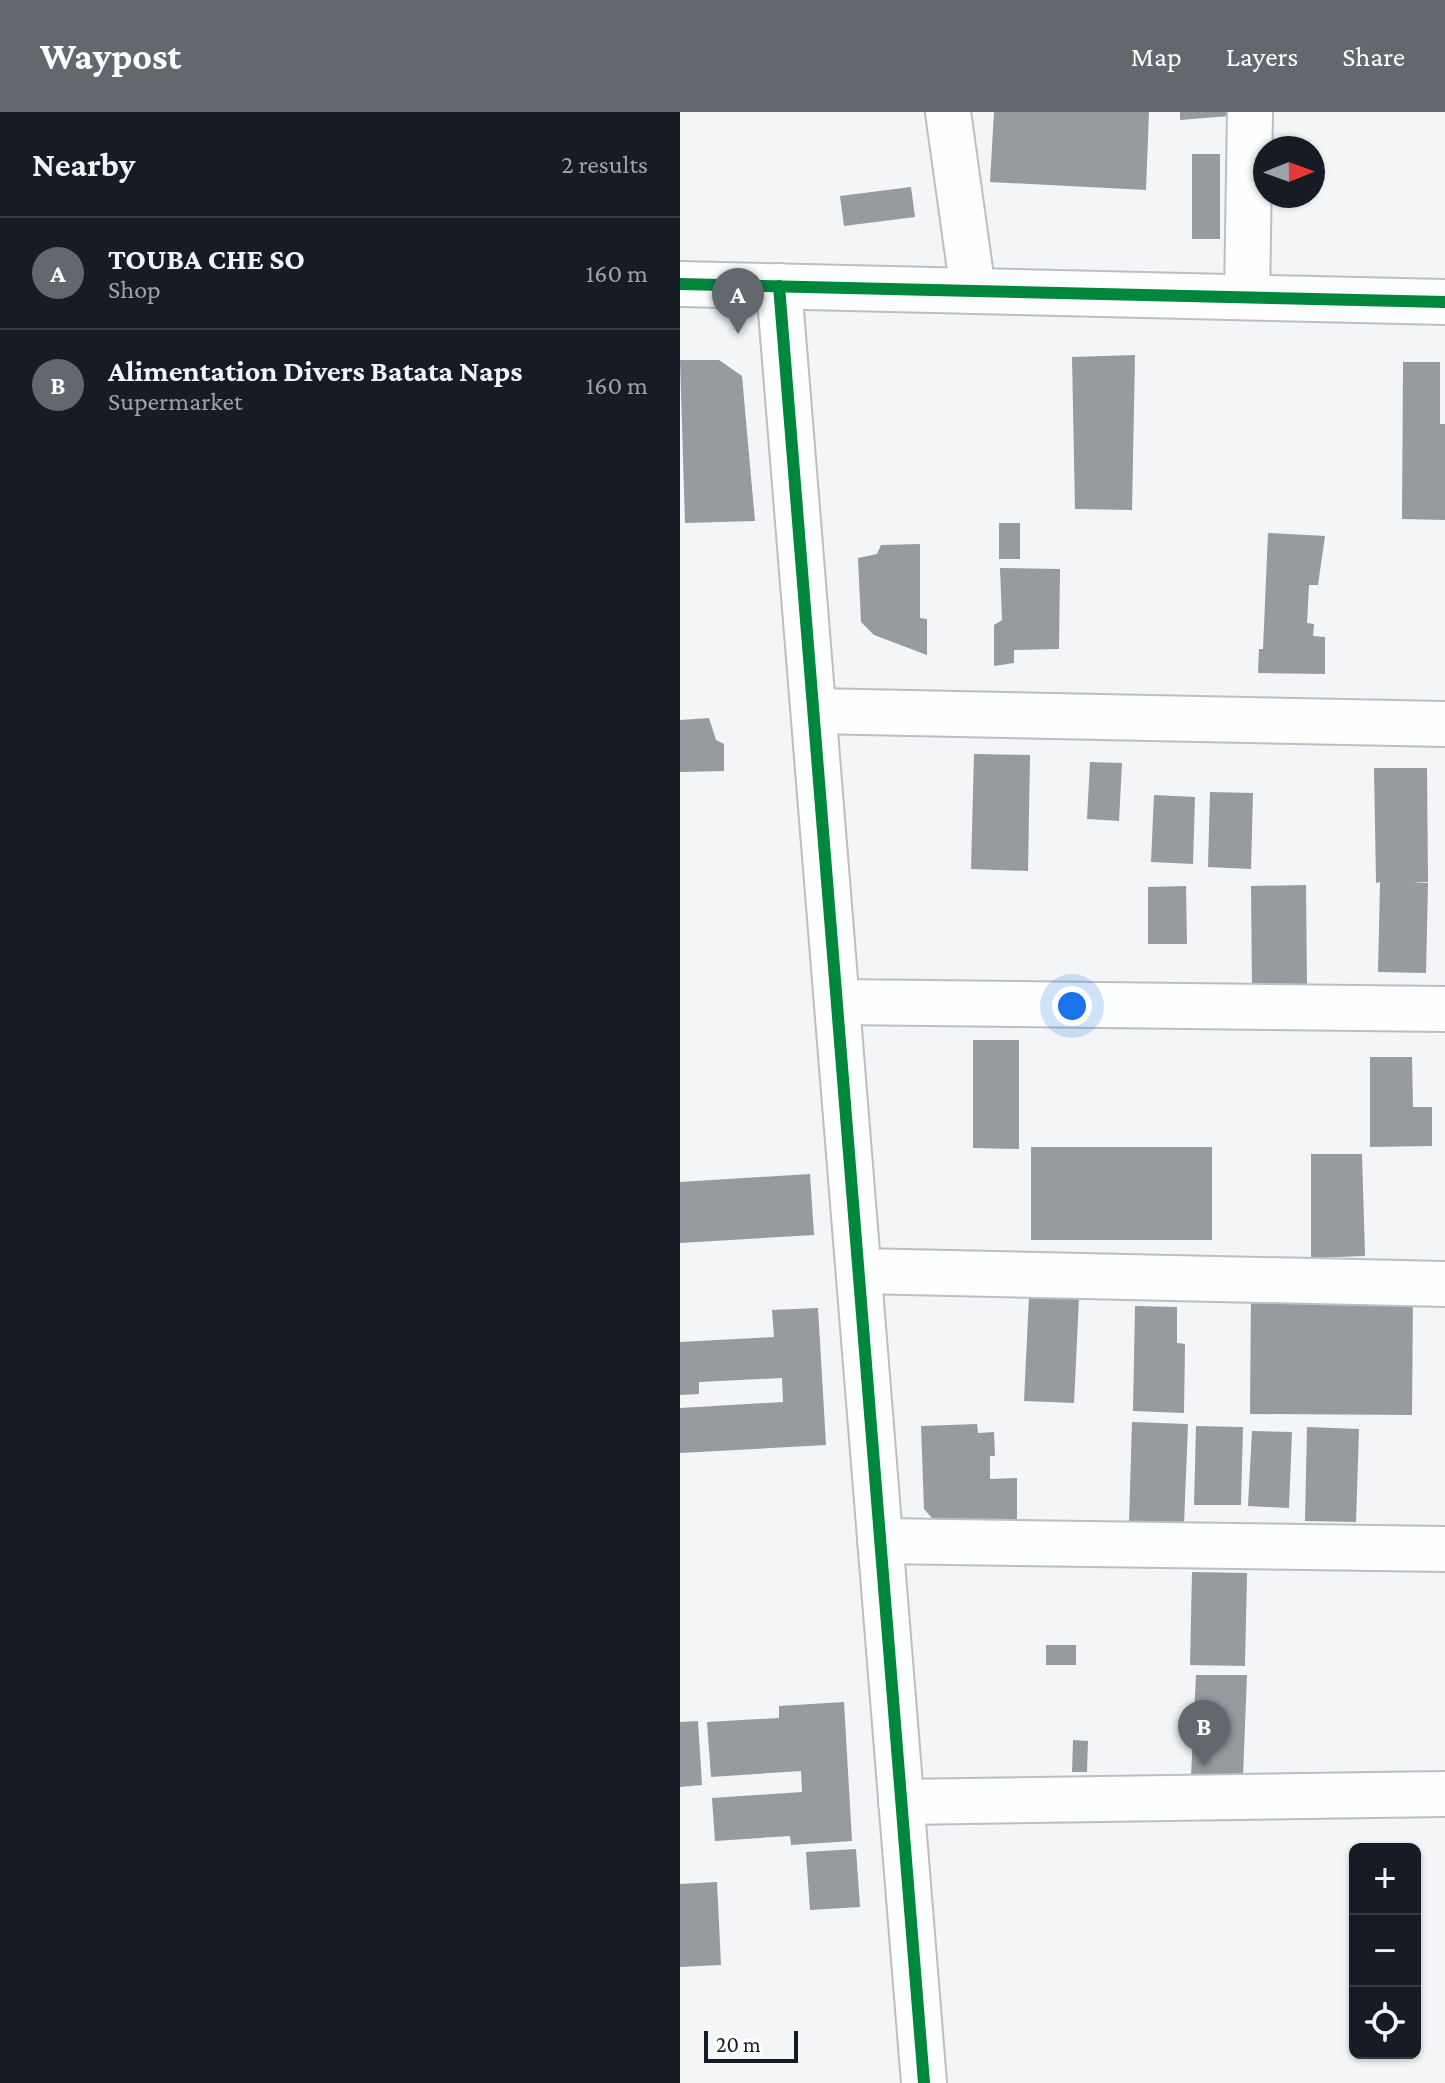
<!DOCTYPE html>
<html lang="en">
<head>
<meta charset="utf-8">
<style>
	:root { --surface:#171b24; --page:#20242c; --text:#f1f3f6; --muted:#9ea1a6; --line:#363941; --accent:#63676e }
	body { margin:0; font-family:"Crimson Pro",serif; background:var(--page); color:var(--text) }
	.controls { position:absolute; right:24px; bottom:24px; display:grid; overflow:hidden; border-radius:12px; box-shadow:0 2px 6px #0004 }
	.controls button { width:72px; height:72px; display:grid; place-items:center; padding:0; border:0; border-bottom:2px solid var(--line); background:var(--surface); color:var(--text); font:40px sans-serif }
	.compass { position:absolute; left:573px; top:24px; width:72px; height:72px; border-radius:50%; background:var(--surface); box-shadow:0 2px 6px #0004; rotate:89deg }
	.scale { position:absolute; left:24px; bottom:20px; width:94px; box-sizing:border-box; padding-left:8px; border:4px solid #151a24; border-top:0; font-size:22px; line-height:28px; white-space:nowrap; color:#151a24; -webkit-text-stroke:6px #fff; paint-order:stroke }
	.you { position:absolute; left:392px; top:894px; width:28px; height:28px; margin:-20px; border:6px solid #fff; border-radius:50%; background:#1a73e8; box-shadow:0 0 0 12px #1a73e833 }
	.badge { display:grid; place-items:center; width:52px; height:52px; border-radius:50%; background:var(--accent); color:#fff; font-size:26px; font-weight:700 }
	.pin { position:absolute; translate:-50% -66px; filter:drop-shadow(0 2px 4px #0008) }
	.pin::after { content:''; position:absolute; top:42px; width:28px; height:24px; background:inherit; clip-path:polygon(0 0,100% 0,50% 100%) }
	.list { margin:0; padding:0; list-style:none }
	h2 { display:flex; justify-content:space-between; align-items:center; height:104px; margin:0; padding:0 32px; font-size:34px }
	h2 small { font-size:26px; font-weight:400; color:var(--muted) }
	.list li { display:grid; grid-template-columns:52px 1fr auto; gap:24px; align-items:center; box-sizing:border-box; height:112px; padding:0 32px; border-top:2px solid var(--line) }
	.list b { display:block; font-size:30px; white-space:nowrap }
	.list p { margin:0; font-size:26px; white-space:nowrap; color:var(--muted) }
	.list em { font-size:26px; font-style:normal; color:var(--muted) }
	.icon { flex:none; width:44px; height:44px; fill:none; stroke:currentColor; stroke-width:2; stroke-linecap:round; stroke-linejoin:round }
	.map { position:relative; flex:none; width:765px; height:1971px; overflow:hidden }
	header { display:flex; align-items:center; gap:48px; box-sizing:border-box; height:112px; padding:0 40px; background:var(--accent); color:#fff }
	header strong { font-size:38px }
	nav { display:flex; gap:44px; margin-inline-start:auto; font-size:28px }
	main { display:flex }
	aside { flex:1; background:var(--surface) }
	.map>svg:first-child { display:block }
	.building { fill:#979a9f }
	.lines { fill:none; stroke-linecap:round; stroke-linejoin:round }
	.minor-casing { stroke:#bbbfc4; stroke-width:48 }
	.minor { stroke:#fdfefe; stroke-width:44 }
	.cycleway-casing { stroke:#fff; stroke-width:17 }
	.cycleway { stroke:#00873e; stroke-width:12 }
</style>
</head>
<body>
<header>
<strong>Waypost</strong>
<nav><a>Map</a><a>Layers</a><a>Share</a></nav>
</header>
<main>
<aside>
<h2>Nearby<small>2 results</small></h2>
<ul class="list">
<li><span class="badge">A</span><div><b>TOUBA CHE SO</b><p>Shop</p></div><em>160 m</em></li>
<li><span class="badge">B</span><div><b>Alimentation Divers Batata Naps</b><p>Supermarket</p></div><em>160 m</em></li>
</ul>
</aside>
<div class="map">
<svg width="765" height="1971" viewBox="0 0 765 1971">
	<rect width="100%" height="100%" fill="#f3f5f7"/>
	<g class="building">
		<path d="M314,0H469L466,78L310,70Z"/>
		<path d="M500,0H550V4L500,8Z"/>
		<rect x="512" y="42" width="28" height="85"/>
		<path d="M231,75L235,105L164,114L160,84Z"/>
		<path d="M455,243L452,398L395,397L392,245Z"/>
		<path d="M0,248H39L62,264L75,409L5,411Z"/>
		<path d="M723,250H760V312H765V408L722,407Z"/>
		<rect x="319" y="411" width="21" height="36"/>
		<path d="M588,421L645,424L638,473H629L627,511L634,512L633,524L645,525V562L578,561L579,537H583Z"/>
		<path d="M240,432V506L247,507V543L194,523L181,510L178,446L197,442L201,433Z"/>
		<path d="M320,456L380,457L379,537L334,538V551L314,554V513L322,508Z"/>
		<path d="M29,606L36,628L44,632V659L0,660V608Z"/>
		<path d="M294,642L350,643L348,759L291,757Z"/>
		<path d="M410,650L442,651L439,709L407,707Z"/>
		<path d="M694,656H747L748,770L732,771H748L746,861L698,860L700,770L696,771Z"/>
		<path d="M530,680L573,681L571,757L528,755Z"/>
		<path d="M474,683L515,685L513,752L471,750Z"/>
		<path d="M626,773L627,876L572,877L571,774Z"/>
		<path d="M506,774L507,832H468V775Z"/>
		<path d="M293,928H339V1037L293,1036Z"/>
		<path d="M690,945H732L733,995H752V1034L690,1035Z"/>
		<rect x="351" y="1035" width="181" height="93"/>
		<path d="M631,1042H682L685,1144L631,1146Z"/>
		<path d="M130,1062L134,1123L0,1131V1070Z"/>
		<path d="M571,1178L733,1180L732,1303L570,1302Z"/>
		<path d="M349,1184L399,1186L394,1291L344,1289Z"/>
		<path d="M455,1194L497,1195V1231L505,1232L504,1301L453,1299Z"/>
		<path d="M138,1196L146,1333L0,1341V1296L103,1290L102,1266L19,1270V1282L0,1283V1230L94,1225L92,1198Z"/>
		<path d="M452,1310L508,1312L504,1413L449,1411Z"/>
		<path d="M297,1312L298,1321L314,1320L315,1344H310V1367L337,1366V1412L260,1415L244,1397L241,1314Z"/>
		<path d="M516,1314L563,1315L561,1393H514Z"/>
		<path d="M627,1315L679,1317L676,1410L625,1409Z"/>
		<path d="M572,1319L612,1320L609,1396L568,1394Z"/>
		<path d="M512,1460L567,1461L565,1554L510,1553Z"/>
		<rect x="366" y="1533" width="30" height="20"/>
		<path d="M516,1563H567L563,1664H511Z"/>
		<path d="M164,1590L172,1729L111,1733L110,1724L35,1729L32,1686L122,1680L121,1659L31,1665L27,1610L99,1606V1594Z"/>
		<path d="M18,1609L22,1673L0,1675V1610Z"/>
		<path d="M393,1628L408,1629L407,1660H392Z"/>
		<path d="M176,1737L180,1795L130,1798L126,1740Z"/>
		<path d="M37,1770L41,1853L0,1855V1772Z"/>
	</g>
	<g class="lines">
		<g class="minor-casing">
			<g id="minor">
				<path d="M268,0L293,179"/>
				<path d="M0,172L765,190"/>
				<path d="M99,174L244,1971"/>
				<path d="M567,185L570,0"/>
				<path d="M134,599L765,612"/>
				<path d="M157,890L765,897"/>
				<path d="M179,1159L765,1172"/>
				<path d="M200,1429L765,1437"/>
				<path d="M221,1690L765,1682"/>
			</g>
		</g>
		<use href="#minor" class="minor"/>
		<g class="cycleway-casing">
			<g id="cycleway">
				<path d="M0,172L765,190"/>
				<path d="M99,174L244,1971"/>
			</g>
		</g>
		<use href="#cycleway" class="cycleway"/>
	</g>
</svg>
<div class="controls">
<button>+</button>
<button>−</button>
<button><svg class="icon" aria-label="locate" viewBox="0 0 24 24"><circle cx="12" cy="12" r="6"/><path d="M12 2v4M12 18v4M2 12h4M18 12h4"/></svg></button>
</div>
<svg class="compass" viewBox="-18 -18 36 36"><path d="M0-13l5 13h-10z" fill="#e53935"/><path d="M0 13l5-13h-10z" fill="#9ea1a6"/></svg>
<div class="scale">20 m</div>
<div class="you"></div>
<div class="pin badge" style="left:58px;top:222px">A</div>
<div class="pin badge" style="left:524px;top:1654px">B</div>
</div>
</main>
</body>
</html>
